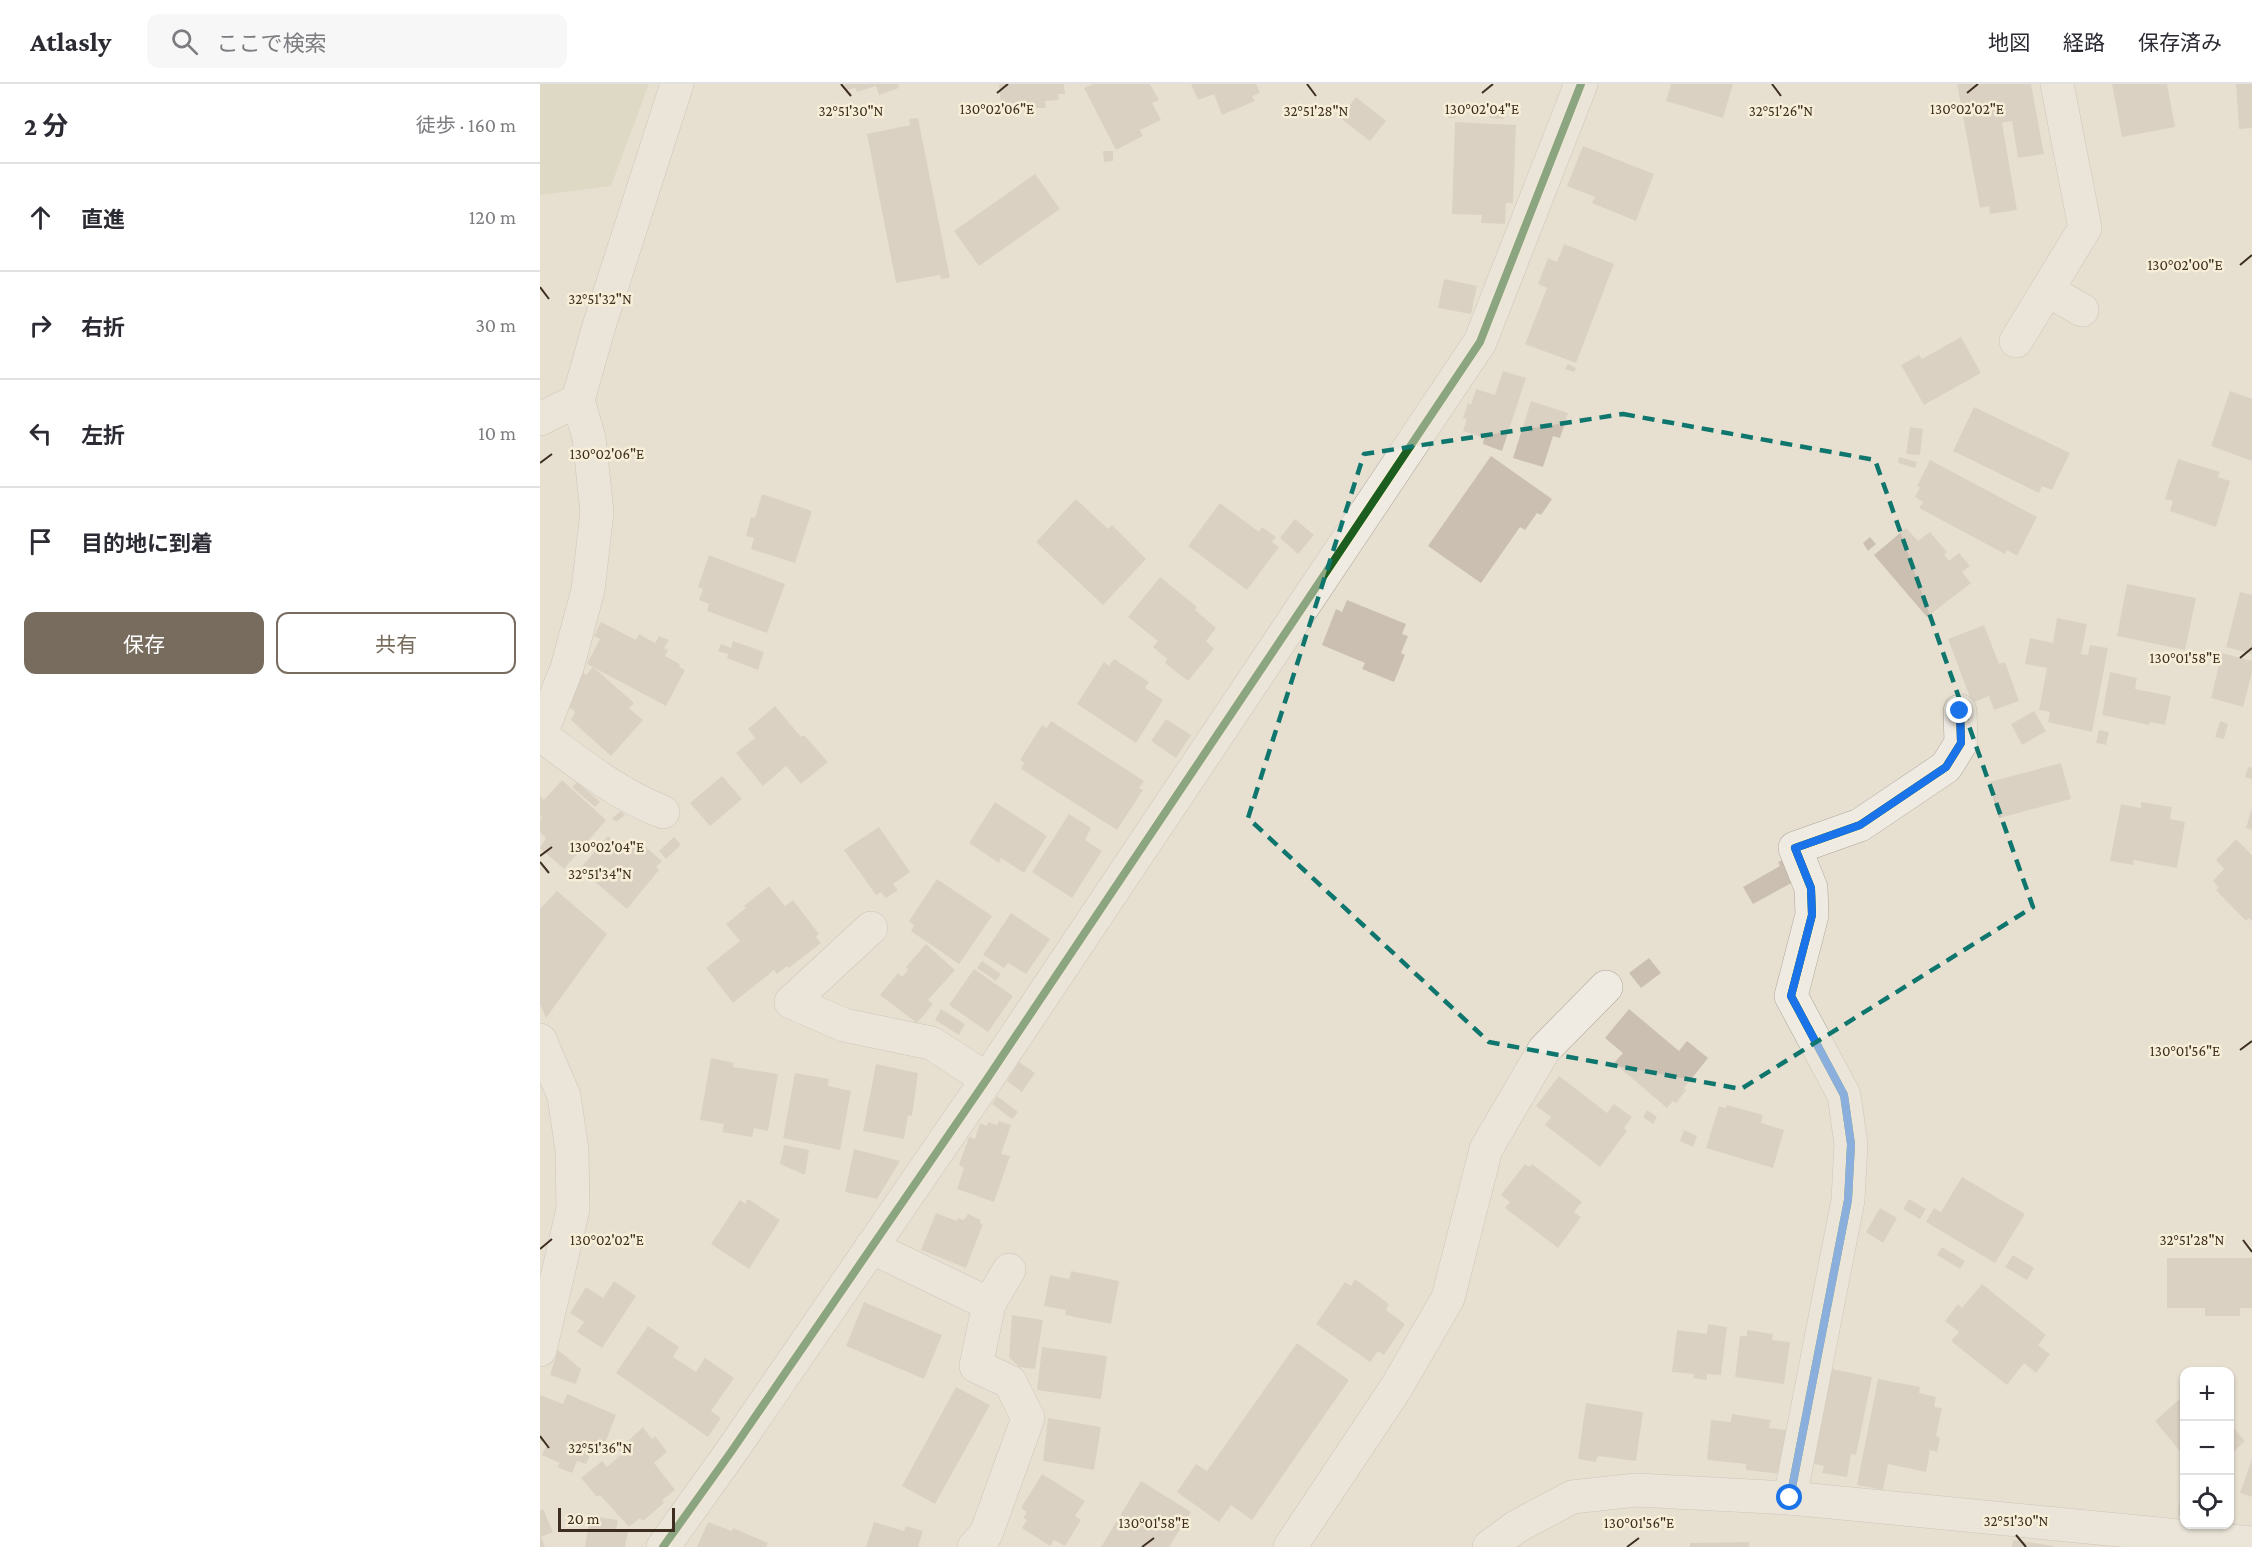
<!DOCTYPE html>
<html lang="ja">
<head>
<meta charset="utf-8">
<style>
	:root { --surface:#fff; --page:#f7f7f7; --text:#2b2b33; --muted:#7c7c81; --line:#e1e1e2; --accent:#786c5e }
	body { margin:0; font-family:"Crimson Pro","Noto Sans JP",serif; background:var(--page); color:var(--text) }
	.controls { position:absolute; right:18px; bottom:18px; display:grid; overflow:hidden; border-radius:12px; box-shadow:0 2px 4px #0004 }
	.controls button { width:54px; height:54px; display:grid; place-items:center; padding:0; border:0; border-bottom:2px solid var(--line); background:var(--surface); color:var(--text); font:30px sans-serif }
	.scale { position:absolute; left:18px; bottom:15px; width:117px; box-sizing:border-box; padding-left:6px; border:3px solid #3d2e20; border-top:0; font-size:16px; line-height:21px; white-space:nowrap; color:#3d2e20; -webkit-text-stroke:4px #f7eed8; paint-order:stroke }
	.stop { position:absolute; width:18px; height:18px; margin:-14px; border:4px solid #1a73e8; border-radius:50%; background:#fff }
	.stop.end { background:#1a73e8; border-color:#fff; box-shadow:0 2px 6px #0008 }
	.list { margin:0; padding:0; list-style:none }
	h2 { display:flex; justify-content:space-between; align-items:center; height:78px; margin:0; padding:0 24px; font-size:26px }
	h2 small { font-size:20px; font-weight:400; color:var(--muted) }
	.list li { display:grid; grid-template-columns:39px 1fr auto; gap:18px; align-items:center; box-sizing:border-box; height:108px; padding:0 24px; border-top:2px solid var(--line) }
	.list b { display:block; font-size:22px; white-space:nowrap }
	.list em { font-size:20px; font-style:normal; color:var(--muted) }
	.actions { display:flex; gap:12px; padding:18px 24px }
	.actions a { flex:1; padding:14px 0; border:2px solid var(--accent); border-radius:12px; text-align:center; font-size:21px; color:var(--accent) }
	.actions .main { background:var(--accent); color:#fff }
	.icon { flex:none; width:33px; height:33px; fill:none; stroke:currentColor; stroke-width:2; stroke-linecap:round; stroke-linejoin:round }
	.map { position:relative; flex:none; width:1712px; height:1463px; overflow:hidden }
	header { display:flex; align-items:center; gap:36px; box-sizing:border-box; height:84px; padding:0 30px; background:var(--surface); border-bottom:2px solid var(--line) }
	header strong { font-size:28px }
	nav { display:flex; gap:33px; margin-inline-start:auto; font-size:21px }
	.search { width:420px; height:54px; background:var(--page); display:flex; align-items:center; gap:15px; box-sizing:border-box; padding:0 21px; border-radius:12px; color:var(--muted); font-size:22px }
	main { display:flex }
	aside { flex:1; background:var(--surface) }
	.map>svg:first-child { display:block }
	.cemetery { fill:#d1d1b3 }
	.building { fill:#cbbfb2 }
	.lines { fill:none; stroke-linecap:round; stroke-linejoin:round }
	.street-casing { stroke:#ada599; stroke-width:34 }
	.street { stroke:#efebe3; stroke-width:33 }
	.cycleway-casing { stroke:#f7eed8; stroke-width:11 }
	.cycleway { stroke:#1b5e20; stroke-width:8 }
	.route { stroke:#1a73e8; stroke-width:8 }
	.marked { fill:none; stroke:#0f766e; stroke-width:4.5; stroke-dasharray:12 8; stroke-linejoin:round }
	.ticks { fill:none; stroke:#3d2e20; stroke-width:2 }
	.ticks-label { font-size:15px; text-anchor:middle; fill:#3d2e20; stroke:#f7eed8; stroke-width:5; stroke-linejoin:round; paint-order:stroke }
</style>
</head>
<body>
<header>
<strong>Atlasly</strong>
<div class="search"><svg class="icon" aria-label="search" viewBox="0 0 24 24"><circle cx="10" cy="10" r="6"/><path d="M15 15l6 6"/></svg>ここで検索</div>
<nav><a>地図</a><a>経路</a><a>保存済み</a></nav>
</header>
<main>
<aside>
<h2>2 分<small>徒歩 · 160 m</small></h2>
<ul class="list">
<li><svg class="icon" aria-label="ahead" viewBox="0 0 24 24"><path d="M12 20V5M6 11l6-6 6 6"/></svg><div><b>直進</b></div><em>120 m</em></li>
<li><svg class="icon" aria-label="right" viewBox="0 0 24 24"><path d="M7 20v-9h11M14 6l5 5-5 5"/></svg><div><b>右折</b></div><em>30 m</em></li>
<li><svg class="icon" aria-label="left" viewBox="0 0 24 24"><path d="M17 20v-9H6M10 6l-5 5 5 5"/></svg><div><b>左折</b></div><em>10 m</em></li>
<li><svg class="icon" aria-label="arrive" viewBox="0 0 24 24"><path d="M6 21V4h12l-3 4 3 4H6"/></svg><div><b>目的地に到着</b></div></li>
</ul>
<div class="actions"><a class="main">保存</a><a>共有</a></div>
</aside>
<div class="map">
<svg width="1712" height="1463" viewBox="0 0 1712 1463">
	<rect width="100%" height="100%" fill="#e7e0d1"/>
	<path class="cemetery" d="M0,0H109L71,102L0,111Z"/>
	<g class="building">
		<path d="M304,0H358L359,4L339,11L336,2L317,8L315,4L307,6Z"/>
		<path d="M459,0H524L525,10H518L519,16L505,17L506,24H490L489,18L461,20Z"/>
		<path d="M553,0H610L619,16L612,19L621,36L600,46L603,52L576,66L544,4Z"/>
		<path d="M651,0H716L720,9L712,12L715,17L682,31L674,10L658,16Z"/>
		<path d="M1131,0H1193L1183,34L1126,17Z"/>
		<path d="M1417,0H1491L1504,70L1478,74L1472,37L1462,39L1477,126L1450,130L1449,122L1440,124Z"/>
		<path d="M1572,0H1627L1635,43L1582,53Z"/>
		<path d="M1696,0H1712V44L1699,45Z"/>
		<path d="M816,13L846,37L830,57L800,34Z"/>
		<path d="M908,18L916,19L915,34H908Z"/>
		<path d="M939,19L955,20L954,26H940Z"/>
		<path d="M950,30L963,31L964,35L950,34Z"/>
		<path d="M378,34L410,194L401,195L400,191L356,199L327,50L370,41L369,35Z"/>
		<path d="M915,38L976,41L973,119H966L965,140L941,139L942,131L912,130Z"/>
		<path d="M1043,62L1114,90L1096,137L1052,119L1055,113L1027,102Z"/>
		<path d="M563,67H573V77L564,78Z"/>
		<path d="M495,90L520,125L439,182L414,147Z"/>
		<path d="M1024,160L1074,180L1036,279L985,260L1007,204L998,200L1008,174L1017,178Z"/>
		<path d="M904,195L937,202L931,230L898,224Z"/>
		<path d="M1421,253L1441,289L1384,321L1361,281L1379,271L1382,275Z"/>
		<path d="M1028,280L1036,284L1034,288L1025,285Z"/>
		<path d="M963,287L986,294L962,367L943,360L944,354L923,347L927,335L923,334L928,319L931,321L936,305L955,311Z"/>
		<path d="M1690,307L1712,315V377L1671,362Z"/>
		<path d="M991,317L1028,329L1020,354L1013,352L1003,383L973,374Z"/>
		<path d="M1434,323L1530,369L1512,406L1502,402L1499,409L1413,367Z"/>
		<path d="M1370,343L1383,345L1380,371L1366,370Z"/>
		<path d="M951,372L1012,415L1001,431L997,429L985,446L980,443L941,499L888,462Z"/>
		<path d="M1359,373L1377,378L1375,384L1358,379Z"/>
		<path d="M1638,375L1680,388L1678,393L1690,397L1676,443L1630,427L1633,417L1625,415Z"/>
		<path d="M1390,376L1497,433L1477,472L1467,466L1465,470L1379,424L1383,418L1375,413L1380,403L1377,402Z"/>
		<path d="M222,410L272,427L255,479L211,465L214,454L206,452L211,433L215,434Z"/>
		<path d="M536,415L568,445L572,441L606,475L563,521L496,458Z"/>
		<path d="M680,419L719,448L722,443L736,453L732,458L739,463L707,506L648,462Z"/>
		<path d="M755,435L774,451L758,470L740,454Z"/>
		<path d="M1366,444L1378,457L1390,448L1407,468L1404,471L1409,477L1419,469L1430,482L1422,488L1431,499L1387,533L1334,471Z"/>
		<path d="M1330,453L1336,460L1328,467L1323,459Z"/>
		<path d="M169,471L245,500L227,549L167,527L169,520L159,516L163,505L158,503Z"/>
		<path d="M620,493L657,523L655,526L676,544L666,557L674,565L648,597L625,579L627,575L613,563L618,557L588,533Z"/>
		<path d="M1587,500L1656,514L1645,566L1577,552Z"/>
		<path d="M1700,508L1712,511V570L1686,563Z"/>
		<path d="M807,516L866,540L862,550L868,552L861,569L865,571L854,598L822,585L825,579L782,561L796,525L802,528Z"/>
		<path d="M1517,534L1547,540L1541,570L1548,571L1550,561L1568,564L1552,648L1508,638L1510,628L1499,626L1507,584L1485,580L1490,554L1513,559Z"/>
		<path d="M61,538L96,556L99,550L115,559L119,552L129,556L124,564L128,566L125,572L140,580L139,583L145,586L126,622L47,580L60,555L54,552Z"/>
		<path d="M1444,541L1459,580L1465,578L1479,617L1454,626L1449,612L1432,619L1408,555Z"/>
		<path d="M193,557L224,568L218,586L187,574L188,570L178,567L181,560L191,564Z"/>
		<path d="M1682,569L1712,577V589L1703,623L1671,614Z"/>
		<path d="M574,575L609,598L605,604L623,616L596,659L537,620L564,578L569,582Z"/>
		<path d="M53,583L94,619L89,624L103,636L71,672L31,636L35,628L28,622L42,587L46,591Z"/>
		<path d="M1570,588L1597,594L1595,605L1631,612L1625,641L1610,638L1609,641L1562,631Z"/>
		<path d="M235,622L261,653L264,651L288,678L261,700L246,682L223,702L196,669L215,654L208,645Z"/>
		<path d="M1494,627L1506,647L1482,661L1471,640Z"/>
		<path d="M626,635L651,651L636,674L611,657Z"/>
		<path d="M511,637L604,697L599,704L603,706L577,746L481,685L484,679L480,676L502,641L507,644Z"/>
		<path d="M1680,637L1688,640L1684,655L1675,653Z"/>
		<path d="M1559,646L1569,648L1566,661L1556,659Z"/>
		<path d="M1521,679L1531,715L1459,734L1449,698Z"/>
		<path d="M1708,683L1712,684V695L1705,693Z"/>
		<path d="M182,692L202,715L170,742L150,719Z"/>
		<path d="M22,696L66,736L24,785L0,764L6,754L0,748V736L2,734L0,731V712L4,716Z"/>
		<path d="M37,698L60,718L55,723L32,703Z"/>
		<path d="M455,718L507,752L484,789L461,774L459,779L429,759Z"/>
		<path d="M1601,718L1632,723L1630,735L1645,738L1637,784L1594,776L1593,781L1570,777L1581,720L1601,724Z"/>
		<path d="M1712,724V746L1706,744Z"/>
		<path d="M81,727L85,731L76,738L72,734Z"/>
		<path d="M529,730L551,744L545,756L562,767L532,814L492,788Z"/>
		<path d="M339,743L370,788L353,800L358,806L346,814L341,808L336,811L304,766Z"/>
		<path d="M68,752L81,763L86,757L94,764L100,758L122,777L116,783L119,786L87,825L40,785Z"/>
		<path d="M134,753L141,761L126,775L119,767Z"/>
		<path d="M1696,755L1712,771V837L1709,834L1706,837L1676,806L1679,804L1673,797L1684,785L1676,776Z"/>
		<path d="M1245,775L1257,796L1213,820L1203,803L1240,782L1238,778Z"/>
		<path d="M397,795L452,832L419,880L371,847L374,841L369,837Z"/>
		<path d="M229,802L245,822L253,816L279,850L276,853L281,859L249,884L247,882L237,890L234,886L193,919L166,884L200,857L186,840L206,824L204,822Z"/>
		<path d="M17,807L67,850L6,934L0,920V825Z"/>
		<path d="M471,829L510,855L486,890L468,879L464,884L443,871Z"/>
		<path d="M386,860L415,886L388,916L393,920L377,939L340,911L358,889L362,893L368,886L366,883Z"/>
		<path d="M1109,874L1121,889L1101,904L1089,889Z"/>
		<path d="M442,877L461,890L456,897L437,884Z"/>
		<path d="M434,885L473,912L448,948L409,921Z"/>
		<path d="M401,925L425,940L419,951L395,936Z"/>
		<path d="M1089,925L1139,967L1147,957L1168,974L1144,1004L1146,1006L1136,1019L1133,1017L1127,1024L1074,979L1083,969L1065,954Z"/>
		<path d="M171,974L194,979L193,983L238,990L228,1047L214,1044L212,1053L182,1048L184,1040L160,1036Z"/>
		<path d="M479,978L495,989L482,1008L467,997Z"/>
		<path d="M336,980L378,989L372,1032L368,1031L364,1055L323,1047Z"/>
		<path d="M255,989L289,995L288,1002L311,1007L300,1066L243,1054Z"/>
		<path d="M1019,992L1067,1029L1074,1020L1092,1033L1084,1044L1087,1047L1060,1083L1005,1041L1011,1033L996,1022Z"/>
		<path d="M457,1012L478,1028L472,1035L452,1020Z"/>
		<path d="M1187,1021L1223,1031L1221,1039L1244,1046L1233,1084L1166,1064L1179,1022L1186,1024Z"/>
		<path d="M1107,1026L1117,1033L1113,1040L1103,1033Z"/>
		<path d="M459,1037L471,1041L461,1070L470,1072L454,1118L417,1105L424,1084L419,1081L429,1053L435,1055L440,1039L447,1042L448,1038L457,1041Z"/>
		<path d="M1144,1046L1157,1052L1153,1063L1140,1057Z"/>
		<path d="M244,1061L269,1066L265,1091L240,1080Z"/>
		<path d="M314,1065L360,1077L337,1115L305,1108Z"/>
		<path d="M985,1080L990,1083L992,1080L1042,1118L1034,1128L1041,1133L1018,1164L965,1124L970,1118L961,1111Z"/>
		<path d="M1422,1093L1485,1130L1455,1179L1386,1138L1394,1124L1401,1128Z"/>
		<path d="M208,1115L240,1136L209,1185L171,1160L200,1116L205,1120Z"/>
		<path d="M1369,1115L1386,1125L1380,1135L1363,1125Z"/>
		<path d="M1340,1124L1357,1134L1343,1159L1326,1148Z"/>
		<path d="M396,1129L417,1137L418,1134L424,1136L428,1130L441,1136L440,1139L443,1140L426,1184L381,1166Z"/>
		<path d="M1402,1163L1425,1177L1420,1185L1397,1171Z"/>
		<path d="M1473,1171L1494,1184L1487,1196L1465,1183Z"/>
		<path d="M1627,1174H1712V1224H1700V1232H1665V1224H1627Z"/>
		<path d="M531,1187L579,1197L571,1240L525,1231L526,1226L504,1222L510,1191L529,1195Z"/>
		<path d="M815,1195L849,1220L846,1226L865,1240L844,1271L838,1267L830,1278L776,1240L805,1198L811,1202Z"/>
		<path d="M74,1197L96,1212L62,1264L37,1248L44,1238L30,1229L46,1203L63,1214Z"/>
		<path d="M1442,1200L1506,1251L1498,1261L1510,1270L1496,1289L1484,1279L1467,1301L1411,1257L1419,1248L1405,1237L1418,1220L1422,1224Z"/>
		<path d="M324,1218L402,1251L384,1295L306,1262Z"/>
		<path d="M472,1231L503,1236L495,1285L479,1283L469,1273Z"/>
		<path d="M1168,1240L1187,1243L1181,1291L1167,1290V1296L1153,1294L1154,1290L1132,1288L1137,1246L1167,1250Z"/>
		<path d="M108,1242L139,1263L133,1273L156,1288L165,1274L194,1294L171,1327L181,1334L168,1353L76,1289Z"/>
		<path d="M1207,1246L1233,1250L1232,1256L1250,1258L1244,1300L1195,1293L1200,1252H1207Z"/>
		<path d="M757,1259L809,1296L712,1436L691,1421L679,1438L637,1408L656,1380L667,1387Z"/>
		<path d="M502,1263L567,1272L561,1315L497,1306Z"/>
		<path d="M18,1266L41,1285L36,1300L10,1291Z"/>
		<path d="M1287,1284L1332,1293L1316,1371L1311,1370L1307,1393L1282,1389L1284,1382L1271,1379Z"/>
		<path d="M1338,1295L1380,1303L1379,1309L1396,1313L1394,1323L1402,1324L1396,1352L1400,1354L1397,1368L1390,1366L1386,1388L1348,1380L1343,1406L1317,1401Z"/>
		<path d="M416,1303L450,1321L395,1420L362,1402Z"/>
		<path d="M27,1310L76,1331L64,1362L56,1358L46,1380L37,1377L32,1389L17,1383L20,1379L2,1371L7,1360L0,1357V1311L23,1320Z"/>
		<path d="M1644,1311V1372L1615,1337Z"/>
		<path d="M1046,1319L1103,1328L1096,1377L1058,1372L1056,1378L1038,1375Z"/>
		<path d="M1192,1330L1231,1336L1229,1344L1247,1346L1242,1390L1206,1386V1380L1167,1376L1171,1336L1191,1338Z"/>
		<path d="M508,1334L561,1343L554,1386L503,1377Z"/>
		<path d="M1690,1340L1705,1357L1690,1371Z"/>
		<path d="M103,1343L112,1355L115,1352L127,1368L114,1379L135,1406L122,1416L124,1419L103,1437L100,1434L89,1443L60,1411L57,1413L41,1394L62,1377L67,1383L82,1370L79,1366Z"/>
		<path d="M1712,1375V1413L1700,1409Z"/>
		<path d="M502,1390L545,1417L535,1432L541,1436L525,1462L514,1456L510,1462L482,1444L487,1436L483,1434L487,1428L481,1424Z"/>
		<path d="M601,1397L651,1428L629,1463H561Z"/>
		<path d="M1641,1402L1644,1404V1432L1638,1431Z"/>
		<path d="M3,1425L13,1448L1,1453L5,1463H0V1427Z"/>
		<path d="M50,1432L78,1436L76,1447L88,1448L85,1463H45Z"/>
		<path d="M168,1438L192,1447L193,1444L228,1459L226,1463H157Z"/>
		<path d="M334,1438L364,1447L366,1442L383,1447L378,1463H326Z"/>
		<path d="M1473,1456L1514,1462V1463H1472Z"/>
		<path d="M1209,1458V1463H1150V1459Z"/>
	</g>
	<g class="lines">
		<g class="street-casing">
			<g id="street">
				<path d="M1507,206L1542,226"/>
				<path d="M1476,257L1545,144L1517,0"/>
				<path d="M0,335L38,316"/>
				<path d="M1,651C40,680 77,710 123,728"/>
				<path d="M0,652L27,584L48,506L57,428L49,354L38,316L59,242L137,0"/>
				<path d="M331,844L251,918L304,941L391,959L447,995"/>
				<path d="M0,956L24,1012L32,1066L33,1125L0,1266"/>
				<path d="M331,1163L449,1220"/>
				<path d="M1250,1414L1308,1116L1311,1060L1304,1011L1251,912L1272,831L1271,804L1255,764L1320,741L1406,683L1421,659L1420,627"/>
				<path d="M123,1463L191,1368L447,995L940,258L1041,0"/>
				<path d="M434,1463L446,1450L488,1334L470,1298L436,1282L449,1220L469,1186"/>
				<path d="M750,1463L856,1304L908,1214L946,1065L1004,966L1066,903"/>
				<path d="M949,1463L976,1443L1032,1413L1096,1406L1250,1414L1712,1459"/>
			</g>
		</g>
		<use href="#street" class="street"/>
		<g class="cycleway-casing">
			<g id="cycleway">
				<path d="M1250,1414L1308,1116L1311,1060L1304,1011L1251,912L1272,831L1271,804L1255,764L1320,741L1406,683L1421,659L1420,627"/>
				<path d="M123,1463L191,1368L447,995L940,258L1041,0"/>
			</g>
		</g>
		<use href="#cycleway" class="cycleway"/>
	</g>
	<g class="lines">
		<path class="route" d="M1250,1414L1308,1116L1311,1060L1304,1011L1251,912L1272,831L1271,804L1255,764L1320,741L1406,683L1421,659L1420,627"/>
	</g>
	<path d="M0 0H1712V1463H0ZM1083,330L1335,376L1493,823L1201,1005L949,958L708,734L824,370Z" fill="#e7e0d1" fill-opacity=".55" fill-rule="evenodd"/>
	<path class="marked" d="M1083,330L1335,376L1493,823L1201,1005L949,958L708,734L824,370Z"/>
	<path class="ticks" d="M301,0L311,12M767,0L776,12M1232,0L1241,12M457,9L468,0M942,9L953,0M1427,9L1438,0M1700,181L1712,171M0,203L9,215M0,379L12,370M1700,574L1712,564M0,772L12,763M0,778L9,789M1700,966L1712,957M1703,1156L1712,1168M0,1165L12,1155M0,1352L9,1364M1476,1451L1486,1463M602,1463L614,1454M1087,1463L1099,1454"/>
	<g class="ticks-label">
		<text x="457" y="30">130°02'06"E</text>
		<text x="942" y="30">130°02'04"E</text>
		<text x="1427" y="30">130°02'02"E</text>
		<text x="311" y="32">32°51'30"N</text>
		<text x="776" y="32">32°51'28"N</text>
		<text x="1241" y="32">32°51'26"N</text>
		<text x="1645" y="186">130°02'00"E</text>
		<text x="60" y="220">32°51'32"N</text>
		<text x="67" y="375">130°02'06"E</text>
		<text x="1645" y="579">130°01'58"E</text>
		<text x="67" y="768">130°02'04"E</text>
		<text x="60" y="795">32°51'34"N</text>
		<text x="1645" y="972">130°01'56"E</text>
		<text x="67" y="1161">130°02'02"E</text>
		<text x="1652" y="1161">32°51'28"N</text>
		<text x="60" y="1369">32°51'36"N</text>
		<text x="1476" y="1442">32°51'30"N</text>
		<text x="614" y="1444">130°01'58"E</text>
		<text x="1099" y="1444">130°01'56"E</text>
	</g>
</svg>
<div class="controls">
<button>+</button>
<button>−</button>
<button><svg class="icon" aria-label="locate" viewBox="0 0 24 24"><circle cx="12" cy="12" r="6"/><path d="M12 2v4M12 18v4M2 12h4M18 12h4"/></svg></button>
</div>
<div class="scale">20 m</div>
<div class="stop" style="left:1250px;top:1414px"></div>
<div class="stop end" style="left:1420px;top:627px"></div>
</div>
</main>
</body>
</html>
